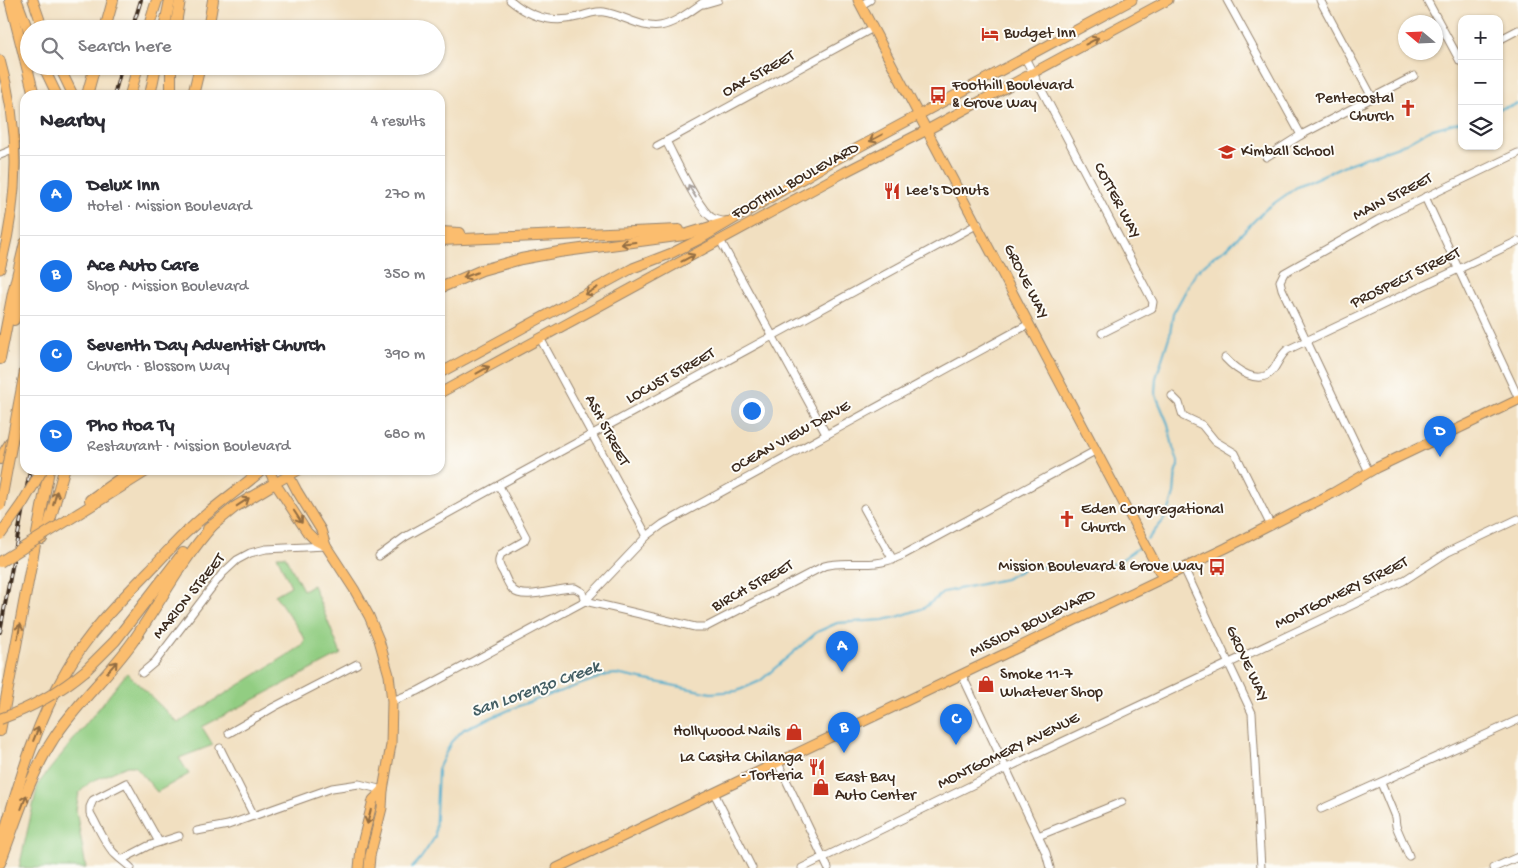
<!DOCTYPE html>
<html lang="en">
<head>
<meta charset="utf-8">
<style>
	:root { --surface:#fff; --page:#f7f7f7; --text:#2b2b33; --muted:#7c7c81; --line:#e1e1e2; --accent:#1a73e8 }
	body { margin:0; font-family:"Gochi Hand",sans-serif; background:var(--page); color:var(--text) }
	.controls { position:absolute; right:15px; top:15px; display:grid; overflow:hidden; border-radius:10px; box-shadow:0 1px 4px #0004 }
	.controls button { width:45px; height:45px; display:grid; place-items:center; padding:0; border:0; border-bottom:1px solid var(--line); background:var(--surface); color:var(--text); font:25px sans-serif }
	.compass { position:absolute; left:1398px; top:15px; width:45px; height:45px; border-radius:50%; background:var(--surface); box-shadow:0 1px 4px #0004; rotate:289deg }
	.you { position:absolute; left:751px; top:410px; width:18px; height:18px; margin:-12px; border:4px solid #fff; border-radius:50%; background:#1a73e8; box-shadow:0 0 0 8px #1a73e833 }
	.badge { display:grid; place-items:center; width:32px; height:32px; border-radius:50%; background:var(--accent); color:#fff; font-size:16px; font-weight:700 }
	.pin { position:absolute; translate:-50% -41px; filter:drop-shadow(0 1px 2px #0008) }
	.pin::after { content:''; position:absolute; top:26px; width:18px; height:15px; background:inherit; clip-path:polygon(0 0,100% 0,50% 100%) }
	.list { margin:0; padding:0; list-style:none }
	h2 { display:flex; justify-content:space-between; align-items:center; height:65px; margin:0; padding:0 20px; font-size:21px }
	h2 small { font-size:16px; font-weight:400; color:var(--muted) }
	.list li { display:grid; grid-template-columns:32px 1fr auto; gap:15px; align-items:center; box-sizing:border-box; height:80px; padding:0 20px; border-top:1px solid var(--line) }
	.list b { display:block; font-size:19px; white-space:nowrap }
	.list p { margin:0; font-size:16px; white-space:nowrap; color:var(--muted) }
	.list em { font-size:16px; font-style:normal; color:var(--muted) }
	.icon { flex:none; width:28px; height:28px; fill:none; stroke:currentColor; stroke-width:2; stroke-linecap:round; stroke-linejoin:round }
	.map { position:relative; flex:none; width:1518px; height:868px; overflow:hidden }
	.search { position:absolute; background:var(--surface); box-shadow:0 1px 4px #0004; left:20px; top:20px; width:425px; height:55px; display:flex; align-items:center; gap:12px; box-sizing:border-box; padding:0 18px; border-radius:28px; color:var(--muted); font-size:19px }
	.panel { position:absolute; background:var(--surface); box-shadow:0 1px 4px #0004; left:20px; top:90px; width:425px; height:385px; border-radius:15px }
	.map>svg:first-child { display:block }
	.green { fill:#92cd82; stroke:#667c50 }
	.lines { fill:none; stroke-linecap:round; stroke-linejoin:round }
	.stream { stroke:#4eadcd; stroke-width:2 }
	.minor-casing { stroke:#96846f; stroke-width:9 }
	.major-casing { stroke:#96846f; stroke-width:11 }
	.highway-casing { stroke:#96846f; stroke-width:12 }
	.minor { stroke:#fff; stroke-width:7 }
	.major { stroke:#fbbd6e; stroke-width:9 }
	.highway { stroke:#fbbd6e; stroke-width:10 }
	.rail-casing { stroke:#3b2a1e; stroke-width:4 }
	.rail { stroke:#fdfcf7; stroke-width:2; stroke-dasharray:5.5; stroke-linecap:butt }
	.highway-bridge-casing { stroke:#96846f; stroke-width:12; stroke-linecap:butt }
	.highway-bridge { stroke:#fbbd6e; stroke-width:10 }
	.oneway { stroke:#916c42 }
	.oneway2 { stroke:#a79f9a }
	.labels { text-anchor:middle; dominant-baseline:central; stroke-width:4; stroke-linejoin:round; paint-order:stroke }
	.poi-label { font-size:16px; fill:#3b2a1e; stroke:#fdfcf7; text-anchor:start }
	.street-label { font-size:16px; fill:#3b2a1e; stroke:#fdfcf7 }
	.water-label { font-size:18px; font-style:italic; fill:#435e64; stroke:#fdfcf7 }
</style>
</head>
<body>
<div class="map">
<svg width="1518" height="868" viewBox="0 0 1518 868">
	<rect width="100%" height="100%" fill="#fdfcf7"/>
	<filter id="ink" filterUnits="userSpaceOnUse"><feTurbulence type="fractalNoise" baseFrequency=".02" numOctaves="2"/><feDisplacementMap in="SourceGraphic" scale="10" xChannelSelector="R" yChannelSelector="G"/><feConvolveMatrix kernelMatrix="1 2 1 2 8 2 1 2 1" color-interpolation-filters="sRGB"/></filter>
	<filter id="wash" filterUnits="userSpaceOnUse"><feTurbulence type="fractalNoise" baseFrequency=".0096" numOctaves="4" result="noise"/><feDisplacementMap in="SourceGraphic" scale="20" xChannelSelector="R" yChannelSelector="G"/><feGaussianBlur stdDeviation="1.12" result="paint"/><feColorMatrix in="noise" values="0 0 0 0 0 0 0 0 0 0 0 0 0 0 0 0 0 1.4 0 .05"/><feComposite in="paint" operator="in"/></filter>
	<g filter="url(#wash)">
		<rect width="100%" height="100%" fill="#f1dfc0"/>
		<path class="green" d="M277,556H285L303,590L313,585L341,654L202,727L213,745L179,758L189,774L157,792L135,766H127L90,782L79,793L76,810L86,868H19L38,784L127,673L178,723L302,646L305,641L304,637L275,595L291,586Z"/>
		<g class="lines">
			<g class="stream">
				<path d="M1499,109L1518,104"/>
				<path d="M1147,540L1163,521L1170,507L1174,494L1176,470L1178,466V461L1173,447L1168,424L1155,393L1156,378L1170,334L1173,314L1196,272L1214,256L1227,248L1266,209L1297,187L1345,165L1404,144L1429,130L1462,121"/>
				<path d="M412,868L421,858L435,837L438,769L451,742L464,729L521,705L607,675L616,674L711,693L737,691L760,681L817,632L837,623L883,620L897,617L924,608L944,592L1005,579L1029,566L1068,570L1096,568L1112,564L1117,563L1142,545"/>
			</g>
		</g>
	</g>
	<g filter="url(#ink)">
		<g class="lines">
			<g class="minor-casing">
				<g id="minor">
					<path d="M510,0C530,17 553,24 578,17C587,14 595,11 604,12C623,15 642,29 660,26C677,23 693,9 707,0"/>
					<path d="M1227,0L1301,135"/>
					<path d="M1320,0L1372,97"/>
					<path d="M1427,0L1460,61L1462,60"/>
					<path d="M704,4L718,0"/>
					<path d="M861,5L870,0"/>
					<path d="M1499,40L1518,30"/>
					<path d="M1025,58L1153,302L1152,308L1102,333"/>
					<path d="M666,141C675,158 697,207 711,217C716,220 722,221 727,222"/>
					<path d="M657,146L873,28"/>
					<path d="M0,155L15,149"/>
					<path d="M1266,157L1301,135L1414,76"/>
					<path d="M1425,197L1518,397"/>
					<path d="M720,240L826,434"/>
					<path d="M540,338L647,536"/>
					<path d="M1225,358C1236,370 1259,387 1273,370C1278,363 1280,356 1287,350L1518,241"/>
					<path d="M1172,396L1179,403L1183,416L1202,425L1215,441L1235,453L1271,526"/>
					<path d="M1369,472L1282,289L1280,281L1284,273L1378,220L1518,153"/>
					<path d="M499,486L526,537L524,541L501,554C497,561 499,566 503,572C506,578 508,585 513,590C524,601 559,587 575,588L582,592L585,601"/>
					<path d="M864,508L893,560"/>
					<path d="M379,556L405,537L510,479L978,224"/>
					<path d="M1184,568L1252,713L1261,868"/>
					<path d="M585,601L695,627H706L824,566C841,561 858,565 876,563C886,562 894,559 903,555L1095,451"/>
					<path d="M142,673L155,662L222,574L237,560L250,553L266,549L326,546"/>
					<path d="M962,675L1046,853L1050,868"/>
					<path d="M392,701L418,691L585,601L647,536L663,524L1029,324"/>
					<path d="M229,733L274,707L357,664"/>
					<path d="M220,748L254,816"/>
					<path d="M778,763L828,868"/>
					<path d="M1381,783L1395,817L1396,826L1409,856"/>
					<path d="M714,793L752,868"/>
					<path d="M1321,809L1518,720"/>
					<path d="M197,831L228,825L332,788L359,784L383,790"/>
					<path d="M1038,836L1122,802"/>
					<path d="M123,859L148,846L179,836"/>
					<path d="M131,868C126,863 121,860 116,855C106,847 97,824 90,813V807L93,800L126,783L159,842"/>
					<path d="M802,868L1007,768L1403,581L1448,552L1518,519"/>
					<path d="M1493,868L1518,857"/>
				</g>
			</g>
			<g class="major-casing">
				<g id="major">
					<path d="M17,0L29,32"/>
					<path d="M33,0L43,29"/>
					<path d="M858,0L1163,578"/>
					<path d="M0,60C21,131 19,197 0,269"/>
					<path d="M43,66L57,95"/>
					<path d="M59,66L73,95"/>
					<path d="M440,373L633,268L672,253L700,239L824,166L1132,0"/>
					<path d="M440,393L845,172L927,130L1168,0"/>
					<path d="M269,470L275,483L307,532L316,541L326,546"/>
					<path d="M286,470L297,491L321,530L326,546L354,589L369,616L379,640L389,675L392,701L391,745L383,790L382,808L370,856L369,868"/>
					<path d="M275,483L299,470"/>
					<path d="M359,868L361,848L373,800L383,790"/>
					<path d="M557,868L1226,548L1333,493L1376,468L1518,400"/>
				</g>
			</g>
			<g class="highway-casing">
				<g id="highway">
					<path d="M10,0L34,95"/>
					<path d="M105,29L113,0"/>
					<path d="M148,29L157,0"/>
					<path d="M164,29L170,0"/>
					<path d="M175,29L180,0"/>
					<path d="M208,29L213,0"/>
					<path d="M171,66V95"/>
					<path d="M87,95L95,66"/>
					<path d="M130,95L138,66"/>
					<path d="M150,95L156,66"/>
					<path d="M193,95L200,66"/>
					<path d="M440,232L460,233"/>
					<path d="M440,240L679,230"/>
					<path d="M440,288L482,270L521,259L559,252L684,235L727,222"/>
					<path d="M14,320L25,280"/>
					<path d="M0,359L13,293L25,243"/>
					<path d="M23,382L25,371"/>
					<path d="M0,459L25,419"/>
					<path d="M90,500L132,470"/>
					<path d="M68,520L148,470"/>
					<path d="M208,529L235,507L275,483"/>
					<path d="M42,539L49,524L64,470"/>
					<path d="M86,670L115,641L183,553"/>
					<path d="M0,731L49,470"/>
					<path d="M0,848C18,787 34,726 67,670C88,633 119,602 149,571C163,557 176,541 191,528C213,507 239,490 262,470"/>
					<path d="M0,863C16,822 29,776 54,738C76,704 107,677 131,644C159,605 180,562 213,525"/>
				</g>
			</g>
			<use href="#minor" class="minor"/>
			<use href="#major" class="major"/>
			<use href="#highway" class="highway"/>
			<g class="rail-casing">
				<g id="rail">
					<path d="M132,29L141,0"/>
					<path d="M114,95L122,66"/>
					<path d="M0,632L30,470"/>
				</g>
			</g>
			<use href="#rail" class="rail"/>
			<g class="highway-bridge-casing">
				<g id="highway-bridge">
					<path d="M0,506L23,382"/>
					<path d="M0,535L22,504L42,470"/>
					<path d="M0,562L68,520"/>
					<path d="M0,719C31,708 61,691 86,670"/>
				</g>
			</g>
			<use href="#highway-bridge" class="highway-bridge"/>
		</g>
		<defs><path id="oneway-shaft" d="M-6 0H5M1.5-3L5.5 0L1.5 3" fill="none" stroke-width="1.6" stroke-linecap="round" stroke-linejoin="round" transform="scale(1.25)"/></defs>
		<g class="oneway">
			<use href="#oneway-shaft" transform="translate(1092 41) rotate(-28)"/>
			<use href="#oneway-shaft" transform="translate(876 138) rotate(152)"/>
			<use href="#oneway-shaft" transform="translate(628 243) rotate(173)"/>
			<use href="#oneway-shaft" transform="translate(688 258) rotate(-28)"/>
			<use href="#oneway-shaft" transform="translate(470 275) rotate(159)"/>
			<use href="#oneway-shaft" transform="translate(591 291) rotate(151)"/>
			<use href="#oneway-shaft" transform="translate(483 370) rotate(-29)"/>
			<use href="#oneway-shaft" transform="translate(55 498) rotate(-75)"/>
			<use href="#oneway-shaft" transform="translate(243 502) rotate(-33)"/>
			<use href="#oneway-shaft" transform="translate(298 517) rotate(57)"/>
			<use href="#oneway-shaft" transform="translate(19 631) rotate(-79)"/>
			<use href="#oneway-shaft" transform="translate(112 667) rotate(-49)"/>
			<use href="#oneway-shaft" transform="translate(36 734) rotate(-68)"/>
			<use href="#oneway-shaft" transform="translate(24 802) rotate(-69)"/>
			<use href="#oneway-shaft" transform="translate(369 817) rotate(104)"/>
		</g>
		<use class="oneway2" href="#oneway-shaft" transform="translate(692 191) rotate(-121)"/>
	</g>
	<defs>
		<g id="hotel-bare" transform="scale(1.35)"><path d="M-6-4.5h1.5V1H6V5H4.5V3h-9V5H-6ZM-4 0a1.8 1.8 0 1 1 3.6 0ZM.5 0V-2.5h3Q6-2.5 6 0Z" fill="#c8321e" stroke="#fdfcf7" stroke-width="2.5" paint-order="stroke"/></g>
		<g id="bus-bare" transform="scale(1.35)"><path d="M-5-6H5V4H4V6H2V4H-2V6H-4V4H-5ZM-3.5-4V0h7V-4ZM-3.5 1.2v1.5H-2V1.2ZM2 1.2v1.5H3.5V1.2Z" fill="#c8321e" stroke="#fdfcf7" stroke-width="2.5" paint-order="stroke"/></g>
		<g id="church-bare" transform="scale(1.35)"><path d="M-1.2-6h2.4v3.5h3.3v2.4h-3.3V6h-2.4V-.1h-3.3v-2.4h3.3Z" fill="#c8321e" stroke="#fdfcf7" stroke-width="2.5" paint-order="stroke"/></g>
		<g id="school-bare" transform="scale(1.35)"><path d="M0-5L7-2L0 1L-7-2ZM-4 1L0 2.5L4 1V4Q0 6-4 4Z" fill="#c8321e" stroke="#fdfcf7" stroke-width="2.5" paint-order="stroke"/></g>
		<g id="restaurant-bare" transform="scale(1.35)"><path d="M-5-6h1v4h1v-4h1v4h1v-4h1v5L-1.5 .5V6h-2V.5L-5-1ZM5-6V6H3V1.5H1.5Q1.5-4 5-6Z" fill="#c8321e" stroke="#fdfcf7" stroke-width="2.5" paint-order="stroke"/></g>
		<g id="shop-bare" transform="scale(1.35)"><path d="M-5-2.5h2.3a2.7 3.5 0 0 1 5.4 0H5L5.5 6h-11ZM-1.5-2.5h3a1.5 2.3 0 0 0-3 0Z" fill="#c8321e" stroke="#fdfcf7" stroke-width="2.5" paint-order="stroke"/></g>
	</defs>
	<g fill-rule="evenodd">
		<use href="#hotel-bare" x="990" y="34"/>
		<use href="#bus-bare" x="938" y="95"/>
		<use href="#church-bare" x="1408" y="108"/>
		<use href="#school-bare" x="1227" y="152"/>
		<use href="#restaurant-bare" x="892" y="191"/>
		<use href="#church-bare" x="1067" y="519"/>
		<use href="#bus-bare" x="1217" y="567"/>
		<use href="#shop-bare" x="986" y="684"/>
		<use href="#shop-bare" x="794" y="732"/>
		<use href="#restaurant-bare" x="817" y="767"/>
		<use href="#shop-bare" x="821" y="787"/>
	</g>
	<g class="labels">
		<g class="poi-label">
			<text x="1004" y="34">Budget Inn</text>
			<text x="952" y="86">Foothill Boulevard<tspan x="952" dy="18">&amp; Grove Way</tspan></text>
			<text x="1394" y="99" text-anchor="end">Pentecostal<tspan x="1394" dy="18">Church</tspan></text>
			<text x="1241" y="152">Kimball School</text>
			<text x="906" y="191">Lee's Donuts</text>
			<text x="1081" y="510">Eden Congregational<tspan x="1081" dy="18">Church</tspan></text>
			<text x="1203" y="567" text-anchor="end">Mission Boulevard &amp; Grove Way</text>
			<text x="1000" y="675">Smoke 11-7<tspan x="1000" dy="18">Whatever Shop</tspan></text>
			<text x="780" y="732" text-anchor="end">Hollywood Nails</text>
			<text x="803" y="758" text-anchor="end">La Casita Chilanga<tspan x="803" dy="18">- Torteria</tspan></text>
			<text x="835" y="778">East Bay<tspan x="835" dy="18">Auto Center</tspan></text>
		</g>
		<g class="street-label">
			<text transform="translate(759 75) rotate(-29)">OAK STREET</text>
			<text transform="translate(796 182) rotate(-29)">FOOTHILL BOULEVARD</text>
			<text transform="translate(1393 198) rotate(-27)">MAIN STREET</text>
			<text transform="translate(1116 201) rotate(62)">COTTER WAY</text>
			<text transform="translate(1406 279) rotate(-26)">PROSPECT STREET</text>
			<text transform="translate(1025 282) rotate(63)">GROVE WAY</text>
			<text transform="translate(671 377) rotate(-29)">LOCUST STREET</text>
			<text transform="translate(606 431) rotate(62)">ASH STREET</text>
			<text transform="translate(791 438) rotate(-29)">OCEAN VIEW DRIVE</text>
			<text transform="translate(753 587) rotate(-29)">BIRCH STREET</text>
			<text transform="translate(1342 594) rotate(-26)">MONTGOMERY STREET</text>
			<text transform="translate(190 597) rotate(-51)">MARION STREET</text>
			<text transform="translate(1033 624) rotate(-26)">MISSION BOULEVARD</text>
			<text transform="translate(1246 664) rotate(65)">GROVE WAY</text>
			<text transform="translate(1009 752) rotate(-26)">MONTGOMERY AVENUE</text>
		</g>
		<g class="water-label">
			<text transform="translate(536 690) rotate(-20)">San Lorenzo Creek</text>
		</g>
	</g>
</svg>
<div class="controls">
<button>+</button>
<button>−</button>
<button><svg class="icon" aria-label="layers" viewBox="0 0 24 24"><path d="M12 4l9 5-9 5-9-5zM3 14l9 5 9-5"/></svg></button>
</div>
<svg class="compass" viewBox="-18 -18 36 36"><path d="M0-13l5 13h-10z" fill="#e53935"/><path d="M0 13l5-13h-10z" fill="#7c7c81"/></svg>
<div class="you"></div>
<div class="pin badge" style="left:842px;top:672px">A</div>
<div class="pin badge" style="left:844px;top:753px">B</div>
<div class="pin badge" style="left:956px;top:745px">C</div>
<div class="pin badge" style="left:1440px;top:457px">D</div>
<div class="search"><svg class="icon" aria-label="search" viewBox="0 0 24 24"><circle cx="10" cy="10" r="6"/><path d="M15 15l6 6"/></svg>Search here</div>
<section class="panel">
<h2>Nearby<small>4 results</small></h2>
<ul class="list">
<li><span class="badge">A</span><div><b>Delux Inn</b><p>Hotel · Mission Boulevard</p></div><em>270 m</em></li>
<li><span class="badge">B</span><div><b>Ace Auto Care</b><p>Shop · Mission Boulevard</p></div><em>350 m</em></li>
<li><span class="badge">C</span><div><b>Seventh Day Adventist Church</b><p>Church · Blossom Way</p></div><em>390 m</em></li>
<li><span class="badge">D</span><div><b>Pho Hoa Ty</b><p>Restaurant · Mission Boulevard</p></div><em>680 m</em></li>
</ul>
</section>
</div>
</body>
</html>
